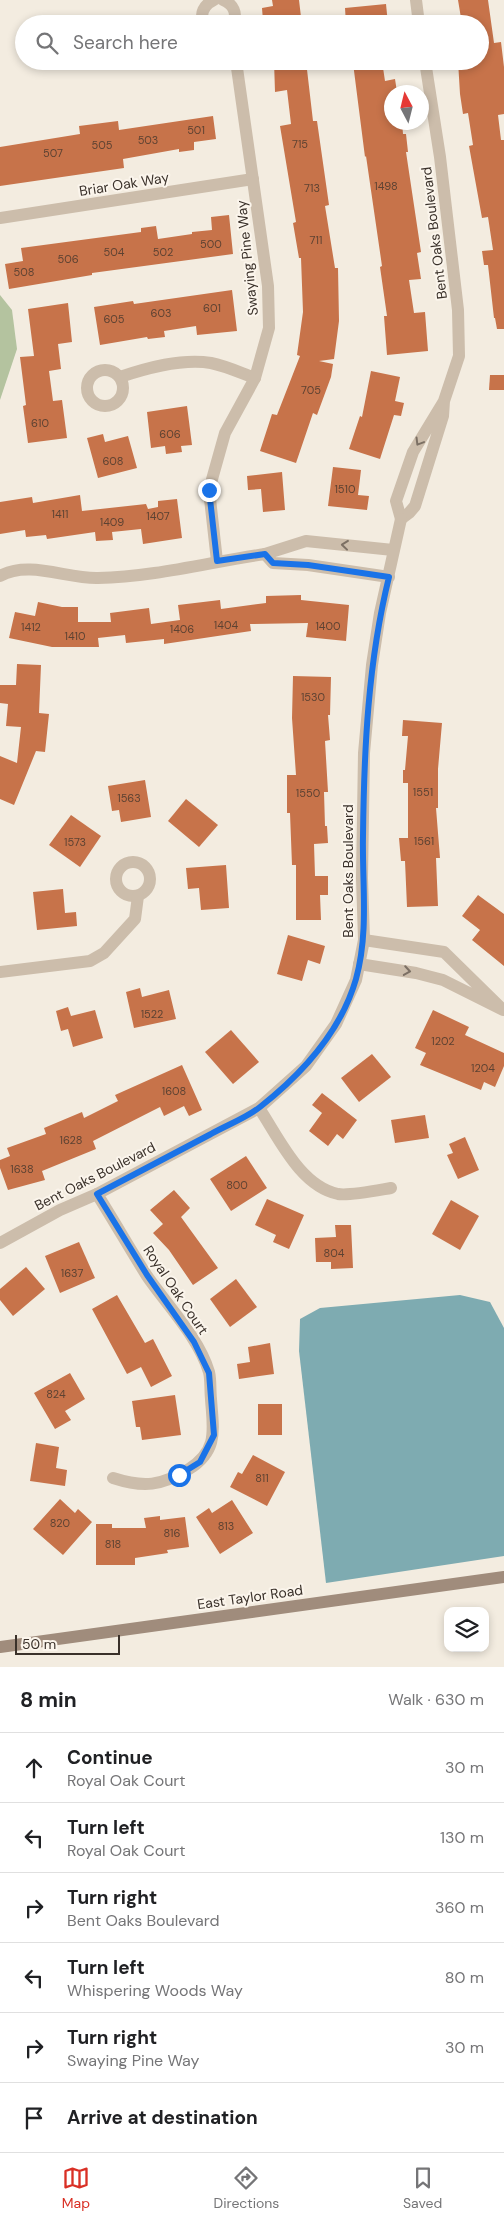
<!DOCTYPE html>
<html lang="en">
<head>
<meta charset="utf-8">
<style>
	:root { --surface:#fff; --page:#f6f6f6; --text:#202124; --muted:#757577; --line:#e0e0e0; --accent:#d93025 }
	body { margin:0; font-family:"DM Sans",sans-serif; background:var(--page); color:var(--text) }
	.controls { position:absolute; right:15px; bottom:15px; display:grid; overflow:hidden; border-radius:10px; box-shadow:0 2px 8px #0003 }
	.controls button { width:45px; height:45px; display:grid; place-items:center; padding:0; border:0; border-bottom:1px solid var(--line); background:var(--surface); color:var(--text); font:25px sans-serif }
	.compass { position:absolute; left:384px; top:85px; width:45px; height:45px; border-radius:50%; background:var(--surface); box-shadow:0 2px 8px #0003; rotate:353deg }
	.scale { position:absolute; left:15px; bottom:12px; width:105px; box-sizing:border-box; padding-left:5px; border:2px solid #3a312a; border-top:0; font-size:14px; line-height:18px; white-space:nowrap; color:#3a312a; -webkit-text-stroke:4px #fbf5ec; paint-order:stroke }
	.stop { position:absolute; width:15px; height:15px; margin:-11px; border:4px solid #1a73e8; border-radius:50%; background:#fff }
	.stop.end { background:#1a73e8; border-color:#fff; box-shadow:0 1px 5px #0008 }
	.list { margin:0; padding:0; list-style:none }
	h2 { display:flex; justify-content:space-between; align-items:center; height:65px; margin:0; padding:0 20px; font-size:21px }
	h2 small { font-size:16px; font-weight:400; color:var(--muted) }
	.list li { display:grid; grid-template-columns:32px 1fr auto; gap:15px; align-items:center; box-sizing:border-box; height:70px; padding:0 20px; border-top:1px solid var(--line) }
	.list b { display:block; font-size:19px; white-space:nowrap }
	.list p { margin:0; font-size:16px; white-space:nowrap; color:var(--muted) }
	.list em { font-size:16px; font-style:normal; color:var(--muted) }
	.icon { flex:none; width:28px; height:28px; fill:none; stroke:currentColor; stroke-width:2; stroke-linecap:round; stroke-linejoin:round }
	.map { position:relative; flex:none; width:504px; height:1667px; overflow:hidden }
	.search { position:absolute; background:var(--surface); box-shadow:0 2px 8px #0003; left:15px; right:15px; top:15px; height:55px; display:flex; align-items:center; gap:12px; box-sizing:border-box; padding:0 18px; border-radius:28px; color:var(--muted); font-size:19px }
	.sheet { height:485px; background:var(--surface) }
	nav { display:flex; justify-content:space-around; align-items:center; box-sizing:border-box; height:70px; border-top:1px solid var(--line); background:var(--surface); font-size:14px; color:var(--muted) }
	nav a { display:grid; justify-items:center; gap:2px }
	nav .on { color:var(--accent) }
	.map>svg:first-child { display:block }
	.green { fill:#b4c39f }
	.water { fill:#7eabb1 }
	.building { fill:#c7734a }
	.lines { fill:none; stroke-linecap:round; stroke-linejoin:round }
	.minor { stroke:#ccbdab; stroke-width:12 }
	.secondary { stroke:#a08c7c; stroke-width:12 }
	.oneway { stroke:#7c7064 }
	.route { stroke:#1a73e8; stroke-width:6 }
	.labels { text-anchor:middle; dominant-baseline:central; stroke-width:4; stroke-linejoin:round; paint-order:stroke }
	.number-label { font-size:11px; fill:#5d4232 }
	.street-label { font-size:14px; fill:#3a312a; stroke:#fbf5ec }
</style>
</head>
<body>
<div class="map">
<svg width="504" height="1667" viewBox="0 0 504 1667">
	<rect width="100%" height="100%" fill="#f3ece0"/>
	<path class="green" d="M0,295L12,310L17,349L0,400Z"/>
	<path class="water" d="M460,1295L490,1302L504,1328V1556L326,1583L299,1351L300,1319L320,1308Z"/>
	<g class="building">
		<path d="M272,0H299L301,17L263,21L262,8L273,6Z"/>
		<path d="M458,0H488L494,43L501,42L504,67V114L498,115L501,140H504V329H497L495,318H494L488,265H484L482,251L493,250L488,217L482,218L469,146L473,145L468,113L463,114L460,94L458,61H480V24H462Z"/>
		<path d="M386,4L388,24H346L345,8Z"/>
		<path d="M274,61H306L313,121H317L329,205L325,206L335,268H338L339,321L334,359L319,361L333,364L331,377L317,415L313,413L296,463L260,451L272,414L277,415L300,356L297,355L303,312L301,258H299L293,223L296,222L280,126L291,124L287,90L275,92Z"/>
		<path d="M363,61H382L385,81L395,79L397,92H392V122H402L403,134H406L408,152H406L421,252L417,253L421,279L409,280L414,313L425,312L428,351L387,355L384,316H387L380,267L382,266L366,156L365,157L353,63Z"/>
		<path d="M213,116L216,139L194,142V150L179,152V149L123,159L124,168L0,186V147L80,134L79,126L118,121L119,130Z"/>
		<path d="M229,215L233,254L92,273V275L9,289L5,264L23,261L21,248L141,232V228L156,226L158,239L192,234V232L212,230L211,217Z"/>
		<path d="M232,290L237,331L197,335L196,326L164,331L165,337L148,339L147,337L100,345L94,307L133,301L134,304Z"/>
		<path d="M68,303L72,342L58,344L61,369L49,371L53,401L62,400L67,438L28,443L23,406L26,405L20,357L34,356L28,309Z"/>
		<path d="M371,371L400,377L395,401L404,403L401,416L394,415L380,459L349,449L360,416L362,417Z"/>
		<path d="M490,375H504V390H489Z"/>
		<path d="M187,406L192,445L181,446L182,452L166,454L165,446L151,448L147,412Z"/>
		<path d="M103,434L105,442L128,436L137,468L98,478L87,438Z"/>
		<path d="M333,467L361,470L358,495L369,496L367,510L328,506Z"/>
		<path d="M282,472L285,510L263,512L261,489L248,490L247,476Z"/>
		<path d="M80,495L82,511L146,504L148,509L158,507V501L177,499L182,538L143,544L141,529L112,532L113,540L96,541L95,532L47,539L46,535L26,537L25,530L0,534V502L32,497L33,503Z"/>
		<path d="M301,595V600L349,605L346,641L306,637L308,623L250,624L251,631L164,644V639L126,643L125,635L98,638L99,647H52L9,638L15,612L35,616L38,602L62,607H78V622H111L110,613L149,608L151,624L180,620L178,605L220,600L221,609L266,603V596Z"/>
		<path d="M17,664L41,665L39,713L49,714L45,752L36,751L14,805L0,799V756L17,763L21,727L6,726L8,704L0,703V685H16Z"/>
		<path d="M293,676L331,677L330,715H328L330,740L325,741L328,792H324L325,826H327L328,843L314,844L315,876H328V895H320L321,920H296V865H292L290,813H287V775H296L292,718Z"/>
		<path d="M403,720L442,723L438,769V808H436L440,858H436L438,906L407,907L405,861H401L399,838H408V783H403V770H405L408,736H402Z"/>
		<path d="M145,780L151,817L121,822L119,810L112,811L108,786Z"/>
		<path d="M186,799L218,825L199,847L168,821Z"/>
		<path d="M71,815L101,836L80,867L49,845Z"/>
		<path d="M226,865L229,908L201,910L199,888L188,889L186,868Z"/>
		<path d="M63,889L65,913L76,912L77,926L37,930L33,892Z"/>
		<path d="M478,895L504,914V966L472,940L480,930L462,916Z"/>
		<path d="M288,935L325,946L320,964L308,960L302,981L277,974Z"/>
		<path d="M140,988L142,997L169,990L176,1019L134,1028L126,992Z"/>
		<path d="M68,1007L71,1016L95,1010L103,1038L73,1047L68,1029L61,1031L56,1011Z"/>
		<path d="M433,1010L469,1027L465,1035L504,1053V1066L495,1087L484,1082L481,1090L420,1065L426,1053L415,1048Z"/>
		<path d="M231,1030L259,1062L233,1084L205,1052Z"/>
		<path d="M372,1054L391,1077L359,1102L341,1078Z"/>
		<path d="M182,1065L202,1110L189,1116L184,1106L164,1116L160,1107L93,1141L96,1149L42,1171L45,1180L8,1190L0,1168V1160L10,1156L7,1148L46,1134L44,1128L82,1112L84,1118L118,1101L115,1095Z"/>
		<path d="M322,1093L357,1120L343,1139L337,1134L328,1146L309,1131L322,1113L312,1105Z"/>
		<path d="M425,1115L429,1138L395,1143L391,1120Z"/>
		<path d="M465,1137L479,1170L458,1179L447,1155L453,1153L449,1144Z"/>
		<path d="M246,1156L267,1188L231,1211L210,1179Z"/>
		<path d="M174,1190L190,1208L181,1217L218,1268L193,1285L169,1250L153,1233L163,1224L150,1210Z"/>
		<path d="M267,1199L304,1215L289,1249L273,1242L276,1235L255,1225Z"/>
		<path d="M451,1200L479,1216L460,1250L432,1234Z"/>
		<path d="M335,1225H351L353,1268L331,1269V1262H316L315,1238L336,1237Z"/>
		<path d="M79,1242L95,1278L60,1293L45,1256Z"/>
		<path d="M26,1267L45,1289L13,1316L0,1300V1289Z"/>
		<path d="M236,1279L257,1307L230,1327L210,1299Z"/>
		<path d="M117,1295L145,1343L153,1339L172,1376L151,1387L141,1367L127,1374L92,1309Z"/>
		<path d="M270,1343L274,1374L239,1379L237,1364L250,1362L248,1347Z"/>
		<path d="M70,1373L85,1399L65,1411L71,1420L55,1429L34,1393Z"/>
		<path d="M175,1395L181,1435L142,1440L140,1427H136L132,1401Z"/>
		<rect x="258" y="1404" width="24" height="31"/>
		<path d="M36,1443L59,1447L56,1468L67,1470L65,1486L30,1481Z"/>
		<path d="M253,1455L285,1472L267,1506L230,1487L238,1472L242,1474Z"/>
		<path d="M60,1499L75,1513L78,1509L92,1522L63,1555L33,1529Z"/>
		<path d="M232,1500L253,1533L220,1554L196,1517L209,1508L212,1513Z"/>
		<path d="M160,1516V1520L185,1517L189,1547L167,1550L168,1553L135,1558V1565H96V1524H112V1528H146L144,1518Z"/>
	</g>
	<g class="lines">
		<g class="minor">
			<path d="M223,0C233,4 238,13 233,24"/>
			<path d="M416,0L419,24"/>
			<path d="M204,24C199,13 204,5 214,0"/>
			<path d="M425,61L440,157L458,310L459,356L444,401L413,452L396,501L401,519L409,513L415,506L443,416L444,401"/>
			<path d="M0,218L253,179"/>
			<circle cx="105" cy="388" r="18"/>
			<path d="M120,377C147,368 182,358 211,363C226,366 241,373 255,378"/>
			<path d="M217,561L209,490L225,433L255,378L269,328L268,286L236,61"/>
			<path d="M0,576C29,560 67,579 98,578C154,577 210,562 265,554"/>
			<path d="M389,577L308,565L273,563L265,554L306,541L393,550"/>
			<circle cx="133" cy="879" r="17"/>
			<path d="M359,964L416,973L443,980L503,1010L444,952L364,940"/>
			<path d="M0,972L90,961L104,953L135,919L138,896"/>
			<path d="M259,1108C279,1138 300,1186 338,1194C349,1196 379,1190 391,1188"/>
			<path d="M97,1194C114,1221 130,1249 147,1276C167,1305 199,1338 209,1372C211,1380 210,1390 211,1399C213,1429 219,1450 189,1469C161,1486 144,1488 113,1478"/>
			<path d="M0,1243L60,1210L97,1194L259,1108L306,1066L336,1024L356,980L364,940L362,878L364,753L372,665L380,613L401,519"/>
		</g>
		<path class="secondary" d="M0,1647L504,1577"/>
	</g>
	<defs><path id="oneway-chevron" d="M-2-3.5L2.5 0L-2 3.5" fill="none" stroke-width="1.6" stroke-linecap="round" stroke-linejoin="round" transform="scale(1.25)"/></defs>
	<g class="oneway">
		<use href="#oneway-chevron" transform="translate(419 442) rotate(121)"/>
		<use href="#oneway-chevron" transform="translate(345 545) rotate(-174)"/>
		<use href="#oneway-chevron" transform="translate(407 971) rotate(9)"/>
	</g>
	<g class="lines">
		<path class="route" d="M179,1475L200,1462L214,1435L209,1373L194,1342L147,1275L97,1194C135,1174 173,1154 211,1134C227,1125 246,1118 260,1107C302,1074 341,1031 356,979C369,932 362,884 363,836C364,749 368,662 389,577L308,565L273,563L265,554L217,561L209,490"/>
	</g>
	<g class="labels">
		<g class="number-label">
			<text x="196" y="130">501</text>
			<text x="148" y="140">503</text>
			<text x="300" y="144">715</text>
			<text x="102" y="145">505</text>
			<text x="53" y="153">507</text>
			<text x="386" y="186">1498</text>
			<text x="312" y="188">713</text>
			<text x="316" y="240">711</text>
			<text x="211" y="244">500</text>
			<text x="114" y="252">504</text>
			<text x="163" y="252">502</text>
			<text x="68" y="259">506</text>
			<text x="24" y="272">508</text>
			<text x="212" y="308">601</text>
			<text x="161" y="313">603</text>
			<text x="114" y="319">605</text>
			<text x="311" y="390">705</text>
			<text x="40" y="423">610</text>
			<text x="170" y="434">606</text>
			<text x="113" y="461">608</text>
			<text x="345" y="489">1510</text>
			<text x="60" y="514">1411</text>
			<text x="158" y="516">1407</text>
			<text x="112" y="522">1409</text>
			<text x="226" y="625">1404</text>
			<text x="328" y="626">1400</text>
			<text x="31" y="627">1412</text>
			<text x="182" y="629">1406</text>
			<text x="75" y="636">1410</text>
			<text x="313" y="697">1530</text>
			<text x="423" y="792">1551</text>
			<text x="308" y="793">1550</text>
			<text x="129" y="798">1563</text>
			<text x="424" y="841">1561</text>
			<text x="75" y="842">1573</text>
			<text x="152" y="1014">1522</text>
			<text x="443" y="1041">1202</text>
			<text x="483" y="1068">1204</text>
			<text x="174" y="1091">1608</text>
			<text x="71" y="1140">1628</text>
			<text x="22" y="1169">1638</text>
			<text x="237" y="1185">800</text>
			<text x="334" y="1253">804</text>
			<text x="72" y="1273">1637</text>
			<text x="56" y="1394">824</text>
			<text x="262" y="1478">811</text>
			<text x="60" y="1523">820</text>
			<text x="226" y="1526">813</text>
			<text x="172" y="1533">816</text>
			<text x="113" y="1544">818</text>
		</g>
		<g class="street-label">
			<text transform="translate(124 184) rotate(-9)">Briar Oak Way</text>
			<text transform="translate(434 233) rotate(-97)">Bent Oaks Boulevard</text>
			<text transform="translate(247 258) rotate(-96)">Swaying Pine Way</text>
			<text transform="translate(348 871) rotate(-90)">Bent Oaks Boulevard</text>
			<text transform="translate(95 1176) rotate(-27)">Bent Oaks Boulevard</text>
			<text transform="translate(176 1290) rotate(56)">Royal Oak Court</text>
			<text transform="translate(250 1597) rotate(-8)">East Taylor Road</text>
		</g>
	</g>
</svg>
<div class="controls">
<button><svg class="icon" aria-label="layers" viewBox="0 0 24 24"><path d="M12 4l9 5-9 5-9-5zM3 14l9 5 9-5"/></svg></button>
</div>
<svg class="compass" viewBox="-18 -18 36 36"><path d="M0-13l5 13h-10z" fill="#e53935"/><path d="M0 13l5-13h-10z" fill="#757577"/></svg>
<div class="scale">50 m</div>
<div class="stop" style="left:179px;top:1475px"></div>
<div class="stop end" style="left:209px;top:490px"></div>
<div class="search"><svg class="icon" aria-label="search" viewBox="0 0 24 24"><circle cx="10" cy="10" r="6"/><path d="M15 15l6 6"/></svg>Search here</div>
</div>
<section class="sheet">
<h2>8 min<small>Walk · 630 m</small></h2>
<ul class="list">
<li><svg class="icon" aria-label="ahead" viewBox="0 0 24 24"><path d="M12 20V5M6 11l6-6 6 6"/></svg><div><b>Continue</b><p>Royal Oak Court</p></div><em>30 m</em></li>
<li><svg class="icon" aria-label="left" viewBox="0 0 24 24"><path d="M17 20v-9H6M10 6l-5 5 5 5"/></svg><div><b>Turn left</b><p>Royal Oak Court</p></div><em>130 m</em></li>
<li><svg class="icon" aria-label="right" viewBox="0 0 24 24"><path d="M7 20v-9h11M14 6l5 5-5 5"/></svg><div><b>Turn right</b><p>Bent Oaks Boulevard</p></div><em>360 m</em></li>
<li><svg class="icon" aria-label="left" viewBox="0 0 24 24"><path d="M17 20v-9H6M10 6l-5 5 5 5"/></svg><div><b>Turn left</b><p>Whispering Woods Way</p></div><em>80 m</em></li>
<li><svg class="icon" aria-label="right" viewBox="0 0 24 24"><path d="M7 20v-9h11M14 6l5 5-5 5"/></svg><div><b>Turn right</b><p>Swaying Pine Way</p></div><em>30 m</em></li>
<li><svg class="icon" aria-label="arrive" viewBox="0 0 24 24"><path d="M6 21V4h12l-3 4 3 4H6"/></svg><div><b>Arrive at destination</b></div></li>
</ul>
</section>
<nav>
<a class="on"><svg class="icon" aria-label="map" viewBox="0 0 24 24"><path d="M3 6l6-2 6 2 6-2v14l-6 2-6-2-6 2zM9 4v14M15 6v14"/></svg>Map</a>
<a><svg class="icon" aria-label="directions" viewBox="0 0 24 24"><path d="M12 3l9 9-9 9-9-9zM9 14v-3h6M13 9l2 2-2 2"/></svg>Directions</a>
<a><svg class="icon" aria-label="saved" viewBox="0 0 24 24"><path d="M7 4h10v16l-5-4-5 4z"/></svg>Saved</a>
</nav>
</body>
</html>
